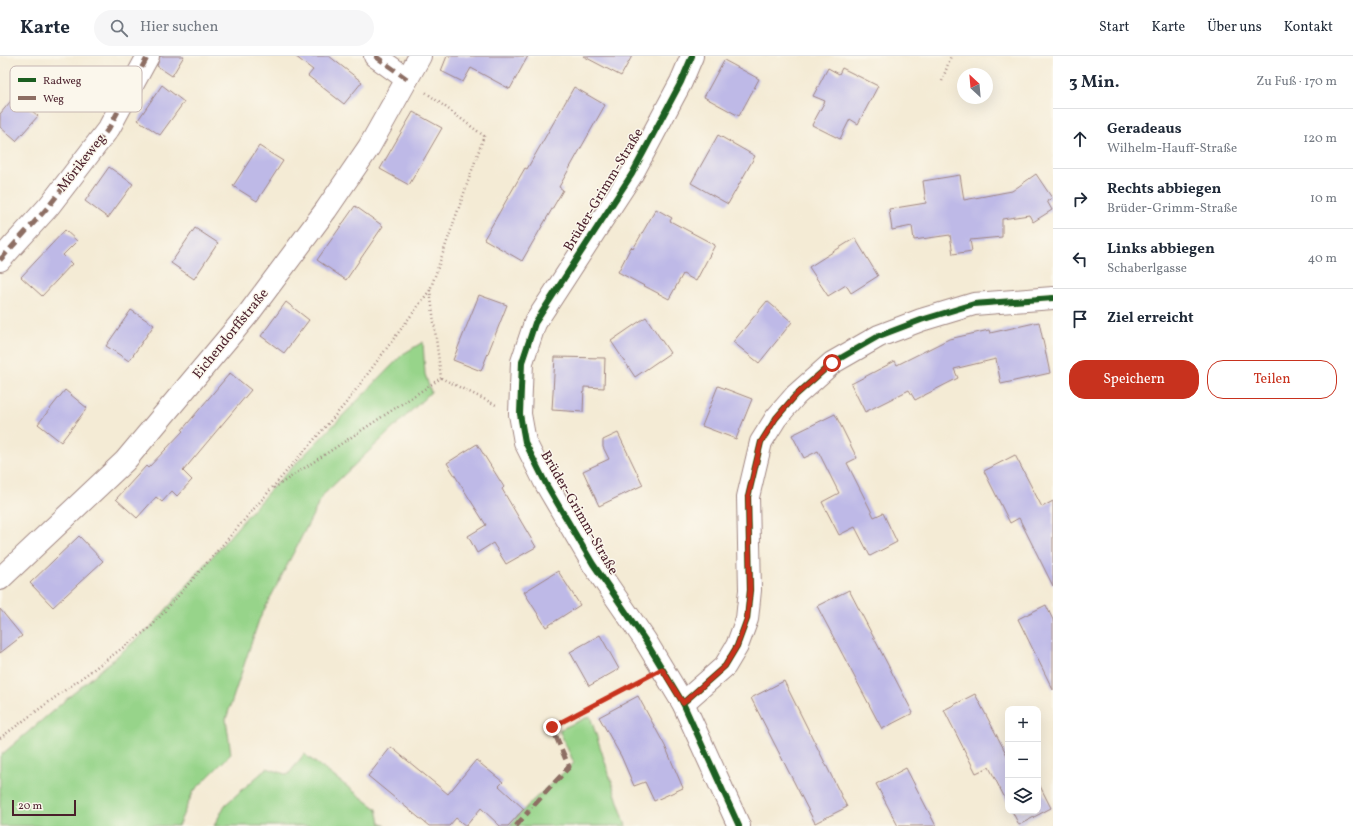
<!DOCTYPE html>
<html lang="de">
<head>
<meta charset="utf-8">
<style>
	:root { --surface:#fff; --page:#f6f6f7; --text:#1f2937; --muted:#747a83; --line:#e0e1e3; --accent:#c8321e }
	body { margin:0; font-family:Vollkorn,serif; background:var(--page); color:var(--text) }
	.controls { position:absolute; right:12px; bottom:12px; display:grid; overflow:hidden; border-radius:8px; box-shadow:0 4px 16px #0002 }
	.controls button { width:36px; height:36px; display:grid; place-items:center; padding:0; border:0; border-bottom:1px solid var(--line); background:var(--surface); color:var(--text); font:20px sans-serif }
	.compass { position:absolute; left:957px; top:12px; width:36px; height:36px; border-radius:50%; background:var(--surface); box-shadow:0 4px 16px #0002; rotate:334deg }
	.scale { position:absolute; left:12px; bottom:10px; width:64px; box-sizing:border-box; padding-left:4px; border:2px solid #4a1f2b; border-top:0; font-size:11px; line-height:14px; white-space:nowrap; color:#4a1f2b; -webkit-text-stroke:3px #fbf7ec; paint-order:stroke }
	.stop { position:absolute; width:12px; height:12px; margin:-9px; border:3px solid #c8321e; border-radius:50%; background:#fff }
	.stop.end { background:#c8321e; border-color:#fff; box-shadow:0 1px 4px #0008 }
	.list { margin:0; padding:0; list-style:none }
	h2 { display:flex; justify-content:space-between; align-items:center; height:52px; margin:0; padding:0 16px; font-size:17px }
	h2 small { font-size:13px; font-weight:400; color:var(--muted) }
	.list li { display:grid; grid-template-columns:26px 1fr auto; gap:12px; align-items:center; box-sizing:border-box; height:60px; padding:0 16px; border-top:1px solid var(--line) }
	.list b { display:block; font-size:15px; white-space:nowrap }
	.list p { margin:0; font-size:13px; white-space:nowrap; color:var(--muted) }
	.list em { font-size:13px; font-style:normal; color:var(--muted) }
	.actions { display:flex; gap:8px; padding:12px 16px }
	.actions a { flex:1; padding:9px 0; border:1px solid var(--accent); border-radius:16px; text-align:center; font-size:14px; color:var(--accent) }
	.actions .main { background:var(--accent); color:#fff }
	.icon { flex:none; width:22px; height:22px; fill:none; stroke:currentColor; stroke-width:2; stroke-linecap:round; stroke-linejoin:round }
	.map { position:relative; flex:none; width:1053px; height:770px; overflow:hidden }
	header { display:flex; align-items:center; gap:24px; box-sizing:border-box; height:56px; padding:0 20px; background:var(--surface); border-bottom:1px solid var(--line) }
	header strong { font-size:19px }
	nav { display:flex; gap:22px; margin-inline-start:auto; font-size:14px }
	.search { width:280px; height:36px; background:var(--page); display:flex; align-items:center; gap:10px; box-sizing:border-box; padding:0 14px; border-radius:22px; color:var(--muted); font-size:15px }
	main { display:flex }
	aside { flex:1; background:var(--surface) }
	.map>svg:first-child { display:block }
	.green { fill:#97d48a; stroke:#707a5a }
	.building { fill:#beb9e7 }
	.lines { fill:none; stroke-linecap:round; stroke-linejoin:round }
	.minor-casing { stroke:#9f8580; stroke-width:24 }
	.path { stroke:#9f8580; stroke-width:2.5; stroke-dasharray:1 3; stroke-linecap:butt }
	.minor { stroke:#fff; stroke-width:22 }
	.quiet { stroke:#8d6e63; stroke-width:5; stroke-dasharray:10 5; stroke-linecap:butt }
	.cycleway-casing { stroke:#fbf7ec; stroke-width:8 }
	.cycleway { stroke:#1b5e20; stroke-width:6 }
	.route { stroke:#c8321e; stroke-width:5 }
	.labels { text-anchor:middle; dominant-baseline:central; stroke-width:3; stroke-linejoin:round; paint-order:stroke }
	.street-label { font-size:14px; fill:#4a1f2b; stroke:#fbf7ec }
	.key { fill:#fbf7ec; stroke:#c6b6b2; stroke-width:1 }
	.key-label { font-size:11px; fill:#4a1f2b }
</style>
</head>
<body>
<header>
<strong>Karte</strong>
<div class="search"><svg class="icon" aria-label="search" viewBox="0 0 24 24"><circle cx="10" cy="10" r="6"/><path d="M15 15l6 6"/></svg>Hier suchen</div>
<nav><a>Start</a><a>Karte</a><a>Über uns</a><a>Kontakt</a></nav>
</header>
<main>
<div class="map">
<svg width="1053" height="770" viewBox="0 0 1053 770">
	<rect width="100%" height="100%" fill="#fbf7ec"/>
	<filter id="ink" filterUnits="userSpaceOnUse"><feTurbulence type="fractalNoise" baseFrequency=".025" numOctaves="2"/><feDisplacementMap in="SourceGraphic" scale="8" xChannelSelector="R" yChannelSelector="G"/><feConvolveMatrix kernelMatrix="1 2 1 2 8 2 1 2 1" color-interpolation-filters="sRGB"/></filter>
	<filter id="wash" filterUnits="userSpaceOnUse"><feTurbulence type="fractalNoise" baseFrequency=".012" numOctaves="4" result="noise"/><feDisplacementMap in="SourceGraphic" scale="16" xChannelSelector="R" yChannelSelector="G"/><feGaussianBlur stdDeviation="0.9" result="paint"/><feColorMatrix in="noise" values="0 0 0 0 0 0 0 0 0 0 0 0 0 0 0 0 0 1.4 0 .05"/><feComposite in="paint" operator="in"/></filter>
	<g filter="url(#wash)">
		<rect width="100%" height="100%" fill="#f4ebd5"/>
		<g class="green">
			<path d="M423,286L425,318L431,336L323,439L259,564L226,663L231,698L193,736L178,770H0V700L151,571L270,434L403,298Z"/>
			<path d="M590,660L626,770H509L530,747L574,707L559,674Z"/>
			<path d="M304,698L377,753L380,767L386,770H214L225,749L267,712L288,719Z"/>
		</g>
		<g id="blocks">
			<g class="building">
				<path d="M160,0H184L172,20L157,10Z"/>
				<path d="M295,0H329L362,26L344,48L308,20L313,14Z"/>
				<path d="M447,0H528L510,33L471,12L463,26L441,15Z"/>
				<path d="M583,0H632L621,20Z"/>
				<path d="M724,4L759,23L739,60L704,41Z"/>
				<path d="M828,12L839,18L842,12L878,30L858,68L850,63L840,83L812,69L825,45L813,40Z"/>
				<path d="M162,29L184,46L160,79L138,64Z"/>
				<path d="M574,31L605,49L559,131L563,134L522,205L484,183L525,112L527,113Z"/>
				<path d="M15,40L38,60L16,85L0,71V58Z"/>
				<path d="M413,56L442,72L409,129L380,113Z"/>
				<path d="M718,79L755,100L728,148L691,127Z"/>
				<path d="M259,90L283,105L257,145L233,130Z"/>
				<path d="M109,111L133,128L108,162L85,145Z"/>
				<path d="M1036,118L1052,142L1047,145L1052,154L1033,166L1029,159L1002,163V181L970,184L972,195L953,198L950,179L914,184L912,170L892,174L889,153L926,147L923,125L960,119L964,144L1012,135Z"/>
				<path d="M355,150L383,170L346,224L317,204Z"/>
				<path d="M656,153L672,162L670,165L715,189L696,225L683,218L669,243L618,216L631,191L633,193Z"/>
				<path d="M195,172L218,187L194,223L171,207Z"/>
				<path d="M65,174L77,185L63,199L72,208L42,240L21,221Z"/>
				<path d="M855,182L878,220L851,237L846,229L828,240L809,211Z"/>
				<path d="M479,239L507,249L481,315L453,304Z"/>
				<path d="M767,245L792,266L759,307L733,286Z"/>
				<path d="M286,246L309,264L284,297L261,280Z"/>
				<path d="M131,254L154,269L129,305L106,290Z"/>
				<path d="M646,261L670,297L635,321L611,285Z"/>
				<path d="M1039,266L1050,317L1001,328L996,303L954,313L958,322L915,344L909,334L865,356L851,328L895,305L897,309L949,283L989,274L990,277Z"/>
				<path d="M555,301L605,302L604,332L584,331L583,356L552,354Z"/>
				<path d="M230,317L251,334L183,415L192,424L177,440L172,435L162,446L156,441L137,462L116,443L146,410L148,412L183,375L182,374Z"/>
				<path d="M718,330L752,343L736,383L702,370Z"/>
				<path d="M65,334L87,352L61,386L38,368Z"/>
				<path d="M835,358L857,402L847,407L874,461L883,457L897,486L870,500L855,471L839,479L822,446L839,437L818,395L804,402L792,379Z"/>
				<path d="M618,377L643,429L599,450L583,415L609,403L603,391V384Z"/>
				<path d="M477,388L504,431L502,433L536,491L506,508L493,487L477,497L468,480L486,469L447,407Z"/>
				<path d="M1015,399L1042,451L1053,445V530L1019,462L1010,467L984,415Z"/>
				<path d="M79,480L103,505L53,551L30,527Z"/>
				<path d="M558,515L580,549L546,571L524,536Z"/>
				<path d="M849,534L913,657L882,673L817,550Z"/>
				<path d="M1046,549L1053,564V634L1018,563Z"/>
				<path d="M0,553L22,580L0,597Z"/>
				<path d="M600,579L619,613L589,630L570,596Z"/>
				<path d="M784,625L847,751L815,767L751,642Z"/>
				<path d="M975,638L1008,701V748L989,711L976,717L944,654Z"/>
				<path d="M638,640L665,690L683,732L654,745L645,726L634,730L621,700L599,661Z"/>
				<path d="M391,691L448,738L476,704L503,726L499,730L524,753L508,770H500L481,752L466,770L456,762L449,770H429L368,720Z"/>
				<path d="M906,712L936,770H898L876,728Z"/>
				<path d="M1038,726L1051,752L1019,769L1012,755H1038Z"/>
			</g>
		</g>
	</g>
	<g filter="url(#ink)">
		<use href="#blocks" fill-opacity="0" stroke="#9f8580" stroke-width="1"/>
		<g class="lines">
			<g class="minor-casing">
				<g id="minor">
					<path d="M375,0L407,23"/>
					<path d="M692,0L681,26L632,118L535,267L522,306L520,358L525,386L546,428L593,508L645,584L683,647L739,770"/>
					<path d="M0,204L49,150L109,72L148,0"/>
					<path d="M0,523L125,405L249,257L326,154L369,91L420,0"/>
					<path d="M683,647L725,610L737,590L747,563L750,534L748,441L761,386L776,362L796,339L832,307L879,280L921,264L974,248L1053,242"/>
				</g>
			</g>
			<g class="path">
				<path d="M942,25L951,0"/>
				<path d="M430,234L441,322"/>
				<path d="M441,322L498,350"/>
				<path d="M274,432L441,322"/>
				<path d="M552,671L643,623"/>
				<path d="M0,682L151,571L346,347L430,234L484,80L424,35"/>
				<path d="M529,755L534,749"/>
			</g>
			<use href="#minor" class="minor"/>
			<g class="quiet">
				<path d="M375,0L407,23"/>
				<path d="M0,204L49,150L109,72L148,0"/>
				<path d="M534,749L569,711L552,671"/>
				<path d="M516,770L529,755"/>
			</g>
			<g class="cycleway-casing">
				<g id="cycleway">
					<path d="M692,0L681,26L632,118L535,267L522,306L520,358L525,386L546,428L593,508L645,584L683,647L739,770"/>
					<path d="M683,647L725,610L737,590L747,563L750,534L748,441L761,386L776,362L796,339L832,307L879,280L921,264L974,248L1053,242"/>
				</g>
			</g>
			<use href="#cycleway" class="cycleway"/>
		</g>
	</g>
	<g class="lines" filter="url(#ink)">
		<path class="route" d="M552,671L662,613L683,647L725,610L737,590L747,563L750,534L748,441L761,386L776,362L796,339L832,307"/>
	</g>
	<g class="labels">
		<g class="street-label">
			<text transform="translate(82 107) rotate(-52)">Mörikeweg</text>
			<text transform="translate(604 134) rotate(-59)">Brüder-Grimm-Straße</text>
			<text transform="translate(231 278) rotate(-51)">Eichendorffstraße</text>
			<text transform="translate(579 457) rotate(60)">Brüder-Grimm-Straße</text>
		</g>
	</g>
	<rect x="10" y="10" width="132" height="46" rx="6" class="key"/>
	<rect x="18" y="22" width="18" height="4" fill="#1b5e20"/>
	<rect x="18" y="40" width="18" height="4" fill="#8d6e63"/>
	<g class="key-label">
		<text x="43" y="28">Radweg</text>
		<text x="43" y="46">Weg</text>
	</g>
</svg>
<div class="controls">
<button>+</button>
<button>−</button>
<button><svg class="icon" aria-label="layers" viewBox="0 0 24 24"><path d="M12 4l9 5-9 5-9-5zM3 14l9 5 9-5"/></svg></button>
</div>
<svg class="compass" viewBox="-18 -18 36 36"><path d="M0-13l5 13h-10z" fill="#e53935"/><path d="M0 13l5-13h-10z" fill="#747a83"/></svg>
<div class="scale">20 m</div>
<div class="stop" style="left:832px;top:307px"></div>
<div class="stop end" style="left:552px;top:671px"></div>
</div>
<aside>
<h2>3 Min.<small>Zu Fuß · 170 m</small></h2>
<ul class="list">
<li><svg class="icon" aria-label="ahead" viewBox="0 0 24 24"><path d="M12 20V5M6 11l6-6 6 6"/></svg><div><b>Geradeaus</b><p>Wilhelm-Hauff-Straße</p></div><em>120 m</em></li>
<li><svg class="icon" aria-label="right" viewBox="0 0 24 24"><path d="M7 20v-9h11M14 6l5 5-5 5"/></svg><div><b>Rechts abbiegen</b><p>Brüder-Grimm-Straße</p></div><em>10 m</em></li>
<li><svg class="icon" aria-label="left" viewBox="0 0 24 24"><path d="M17 20v-9H6M10 6l-5 5 5 5"/></svg><div><b>Links abbiegen</b><p>Schaberlgasse</p></div><em>40 m</em></li>
<li><svg class="icon" aria-label="arrive" viewBox="0 0 24 24"><path d="M6 21V4h12l-3 4 3 4H6"/></svg><div><b>Ziel erreicht</b></div></li>
</ul>
<div class="actions"><a class="main">Speichern</a><a>Teilen</a></div>
</aside>
</main>
</body>
</html>
